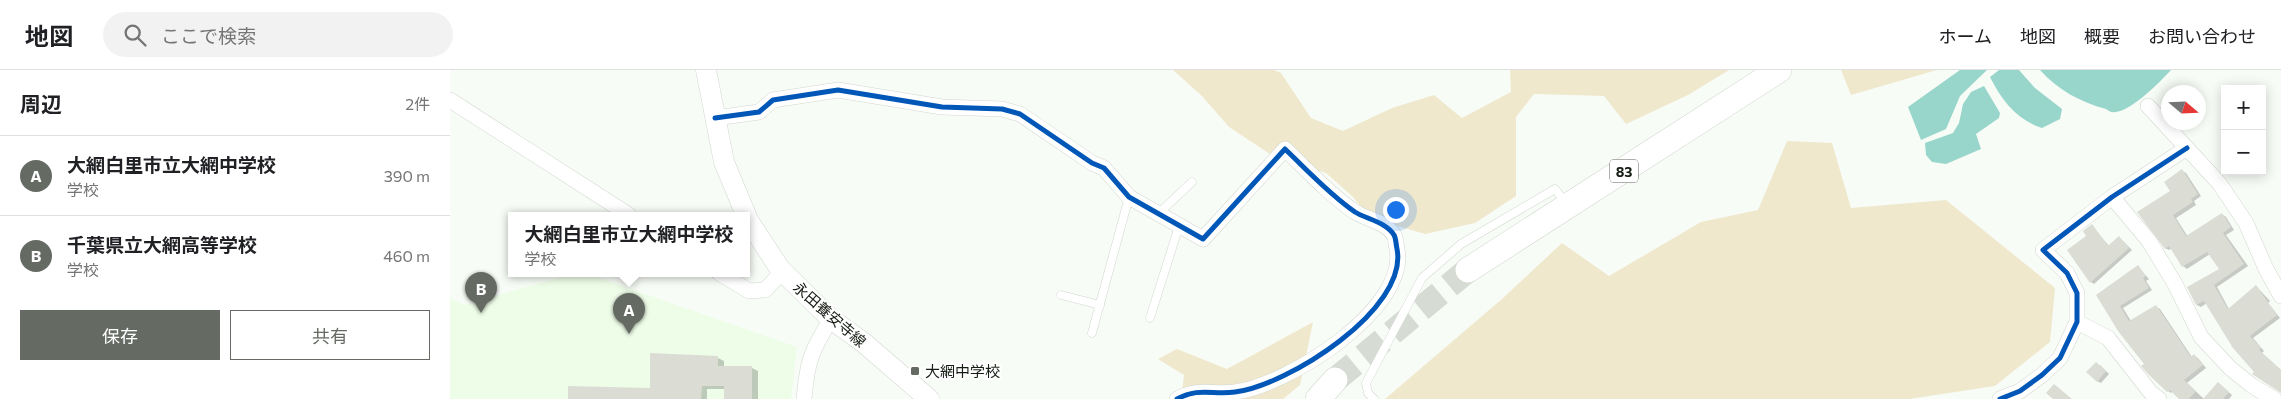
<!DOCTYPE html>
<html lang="ja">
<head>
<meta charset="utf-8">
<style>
	:root { --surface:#fff; --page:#f2f2f2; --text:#202124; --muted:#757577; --line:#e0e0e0; --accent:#656b63 }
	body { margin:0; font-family:Commissioner,"Noto Sans JP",sans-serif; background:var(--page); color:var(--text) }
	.controls { position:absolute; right:15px; top:15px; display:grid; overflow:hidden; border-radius:0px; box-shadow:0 2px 12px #0003 }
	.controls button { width:45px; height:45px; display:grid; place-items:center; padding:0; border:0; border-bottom:1px solid var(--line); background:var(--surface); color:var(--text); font:25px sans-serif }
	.compass { position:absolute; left:1711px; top:15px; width:45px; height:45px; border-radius:50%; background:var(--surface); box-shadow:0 2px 12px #0003; rotate:109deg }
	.you { position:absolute; left:945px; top:139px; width:18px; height:18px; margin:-12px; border:4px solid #fff; border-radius:50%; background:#1a73e8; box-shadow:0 0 0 8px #1a73e833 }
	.badge { display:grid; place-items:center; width:32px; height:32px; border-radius:50%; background:var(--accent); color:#fff; font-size:16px; font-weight:700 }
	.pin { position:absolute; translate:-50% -41px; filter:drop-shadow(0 1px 2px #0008) }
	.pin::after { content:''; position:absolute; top:26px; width:18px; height:15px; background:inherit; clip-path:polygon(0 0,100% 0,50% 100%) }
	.popup { position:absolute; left:58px; top:142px; width:242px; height:65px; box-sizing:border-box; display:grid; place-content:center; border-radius:0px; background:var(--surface); filter:drop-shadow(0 1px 4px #0005); font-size:16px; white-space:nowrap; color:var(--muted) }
	.popup b { font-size:19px; color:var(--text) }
	.popup::after { content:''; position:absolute; left:50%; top:100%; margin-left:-10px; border:10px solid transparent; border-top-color:var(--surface) }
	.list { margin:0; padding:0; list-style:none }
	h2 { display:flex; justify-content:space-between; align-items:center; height:65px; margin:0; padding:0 20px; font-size:21px }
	h2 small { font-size:16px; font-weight:400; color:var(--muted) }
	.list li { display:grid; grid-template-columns:32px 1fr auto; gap:15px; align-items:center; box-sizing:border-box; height:80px; padding:0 20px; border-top:1px solid var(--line) }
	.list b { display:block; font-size:19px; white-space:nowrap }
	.list p { margin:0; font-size:16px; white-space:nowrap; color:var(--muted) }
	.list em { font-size:16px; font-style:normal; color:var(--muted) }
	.actions { display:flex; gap:10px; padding:15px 20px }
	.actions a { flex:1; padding:11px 0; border:1px solid var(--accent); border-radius:0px; text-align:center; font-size:18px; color:var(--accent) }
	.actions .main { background:var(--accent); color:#fff }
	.icon { flex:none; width:28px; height:28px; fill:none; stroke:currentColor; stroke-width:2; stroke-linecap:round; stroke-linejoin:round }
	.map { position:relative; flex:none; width:1831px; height:329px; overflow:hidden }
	header { display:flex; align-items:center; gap:30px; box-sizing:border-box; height:70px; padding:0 25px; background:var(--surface); border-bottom:1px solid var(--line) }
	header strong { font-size:24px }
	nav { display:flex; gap:28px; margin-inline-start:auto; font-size:18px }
	.search { width:350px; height:45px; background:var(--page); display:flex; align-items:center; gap:12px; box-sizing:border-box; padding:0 18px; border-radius:28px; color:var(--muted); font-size:19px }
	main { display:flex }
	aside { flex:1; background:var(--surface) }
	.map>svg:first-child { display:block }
	.built { fill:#eefde8 }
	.green { fill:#efe8cd }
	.water { fill:#98d6cb }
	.shadow { fill:#0003 }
	.building { fill:#dbddd5 }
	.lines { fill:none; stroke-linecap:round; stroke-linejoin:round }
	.primary-tunnel { stroke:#d6dbd4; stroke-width:25; stroke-dasharray:25 12; stroke-linecap:butt }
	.service-casing { stroke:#d2d7d0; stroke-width:9 }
	.minor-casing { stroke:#d2d7d0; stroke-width:16 }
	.tertiary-casing { stroke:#d2d7d0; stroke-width:21 }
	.primary-casing { stroke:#d2d7d0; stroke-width:26 }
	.service { stroke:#fefffe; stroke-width:8 }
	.minor { stroke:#fefffe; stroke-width:15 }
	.tertiary { stroke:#fefffe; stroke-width:20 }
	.primary { stroke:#fefffe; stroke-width:25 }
	.cycleway-casing { stroke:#fff; stroke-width:8 }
	.cycleway { stroke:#0057b8; stroke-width:5 }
	.poi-dot { fill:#656b63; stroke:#fff; stroke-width:2 }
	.labels { text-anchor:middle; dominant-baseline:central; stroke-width:4.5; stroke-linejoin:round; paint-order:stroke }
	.shield { fill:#fff; stroke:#5c615a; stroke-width:1 }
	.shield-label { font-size:14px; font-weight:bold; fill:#161d14 }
	.street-label { font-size:15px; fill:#161d14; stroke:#fff }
	.poi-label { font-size:15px; fill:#161d14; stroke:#fff; text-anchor:start }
</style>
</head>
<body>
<header>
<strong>地図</strong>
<div class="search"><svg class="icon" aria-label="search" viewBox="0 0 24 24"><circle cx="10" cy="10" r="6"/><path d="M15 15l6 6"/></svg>ここで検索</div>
<nav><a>ホーム</a><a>地図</a><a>概要</a><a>お問い合わせ</a></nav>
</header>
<main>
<aside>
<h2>周辺<small>2件</small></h2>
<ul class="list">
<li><span class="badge">A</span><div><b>大網白里市立大網中学校</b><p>学校</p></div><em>390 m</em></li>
<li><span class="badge">B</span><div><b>千葉県立大網高等学校</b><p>学校</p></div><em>460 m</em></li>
</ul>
<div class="actions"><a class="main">保存</a><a>共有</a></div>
</aside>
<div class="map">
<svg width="1831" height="329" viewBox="0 0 1831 329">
	<rect width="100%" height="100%" fill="#f8fcf6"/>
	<path class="built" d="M125,203H135L347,277L341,329H0V228L14,235Z"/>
	<g class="green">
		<path d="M723,0H824L831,3L861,48L893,61L942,38L984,25L1012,48L1061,22L1060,0H1279L1238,25L1176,54L1154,26L1084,24L1066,47V126L1025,153L975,164L920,148L903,127L876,103L820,84L779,57L752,26Z"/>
		<path d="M1391,0H1487L1401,25Z"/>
		<path d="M1337,71L1382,73L1401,138L1496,130L1605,218L1600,272L1545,316L1459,329H935L1052,229L1112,173L1159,206L1251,152L1308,140Z"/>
		<path d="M863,252L850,315L833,329H731L734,305L708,289L727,279L777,299Z"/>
	</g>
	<g class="water">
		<path d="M1510,0H1537L1510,26L1496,59L1471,70L1458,37Z"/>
		<path d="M1549,0H1569L1585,18L1612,39L1610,49L1592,58C1567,50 1552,31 1540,7Z"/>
		<path d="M1590,0H1721C1711,11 1678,45 1662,42C1660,42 1658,40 1656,39C1630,32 1608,20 1590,0Z"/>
		<path d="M1534,16L1550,43L1549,48L1526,64L1531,79L1496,94L1482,92L1476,85L1475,73L1503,63L1509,53L1513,34L1521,22Z"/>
	</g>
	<g class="shadow">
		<path d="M1732,101L1736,103L1751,126L1744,131L1746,135L1726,148L1738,167L1773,145L1776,147L1784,160L1776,165L1798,196L1767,217L1779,239L1807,217L1820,231L1818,233L1830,248L1803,268L1814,281L1812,283L1831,300V322L1805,303L1757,233L1751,237L1747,235L1739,218L1770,199L1760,184L1737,199L1733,196L1722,178L1719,180L1715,178L1721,121Z"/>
		<path d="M1642,156L1659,176L1669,167L1682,180L1644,214L1641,212L1637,166Z"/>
		<path d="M1688,197L1699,209L1696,211L1702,220L1673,238L1681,251L1706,237L1710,239L1742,287L1744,286L1748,288L1756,298L1737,313L1754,329H1732L1723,321L1721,323L1718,321L1647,226Z"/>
		<path d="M268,288L274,291V297L302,298L308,301V329H275V319H257V329H119L201,319Z"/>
		<path d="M1650,295L1659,304L1651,313L1647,311Z"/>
		<path d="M1768,313L1782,325L1779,329H1754Z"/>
	</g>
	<g class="building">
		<path d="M1732,99L1748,124L1741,129L1743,132L1723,145L1736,166L1772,143L1781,157L1773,163L1794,194L1764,215L1778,239L1806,215L1827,245L1800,266L1811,278L1809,280L1831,300V323L1802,304L1804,302L1783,278L1754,231L1746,235L1737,217L1769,199L1757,182L1732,197L1719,176L1715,179L1687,142L1720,121L1714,112Z"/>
		<path d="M1642,154L1658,176L1669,166L1679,178L1640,213L1617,180L1636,166L1633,161Z"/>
		<path d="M1688,195L1696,206L1693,208L1699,218L1670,236L1679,251L1706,235L1741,287L1744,284L1753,295L1734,310L1746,321L1739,329H1729L1720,320L1717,322L1698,304L1691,296L1694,294L1668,261L1646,225Z"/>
		<path d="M200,283L268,286V296H302V329H274V316H252L251,329H118V316L200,318Z"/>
		<path d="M1646,292L1656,301L1647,312L1636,302Z"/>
		<path d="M1768,312L1779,322L1773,329H1753Z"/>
		<path d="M1604,314L1622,329H1603L1596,323Z"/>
	</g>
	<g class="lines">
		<path class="primary-tunnel" d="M885,310L1018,200"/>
		<g class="service-casing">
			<g id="service">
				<path d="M708,144L742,112"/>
				<path d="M611,225L650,235"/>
				<path d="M700,248L729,156"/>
				<path d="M642,263L679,127"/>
				<path d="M924,329L918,323L916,313L972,208L1011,174L1105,119L1116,133"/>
			</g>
		</g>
		<g class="minor-casing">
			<g id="minor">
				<path d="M0,30L179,145"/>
				<path d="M1698,36L1769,113L1796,153L1816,199L1831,226"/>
				<path d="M265,48L309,42L323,30L388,20L492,37L552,39L570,44L642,93L654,98L679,127L753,169L835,79C857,100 879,124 905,142C916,149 936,152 944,165C946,168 946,175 947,179C959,239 837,316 785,322C762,325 749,317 727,329"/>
				<path d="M1662,127L1699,171L1725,214L1751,267L1780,298L1801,315L1824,329"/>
				<path d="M269,203L299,221L315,220L332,202"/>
				<path d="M1627,252L1658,268L1701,323L1709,329"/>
				<path d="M354,329C357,292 361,281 381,249"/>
				<path d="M1550,329L1570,321L1592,305L1610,288L1627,252V223L1617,203L1593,180L1662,127L1737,78"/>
			</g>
		</g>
		<g class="tertiary-casing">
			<g id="tertiary">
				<path d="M256,0L274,92L296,145"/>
				<path d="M296,147L330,199L381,249L414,273L479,329"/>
			</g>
		</g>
		<g class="primary-casing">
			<g id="primary">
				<path d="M1018,200L1329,0"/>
				<path d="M868,329L885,310"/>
			</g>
		</g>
		<use href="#service" class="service"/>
		<use href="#minor" class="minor"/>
		<use href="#tertiary" class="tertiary"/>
		<use href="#primary" class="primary"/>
		<g class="cycleway-casing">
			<g id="cycleway">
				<path d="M265,48L309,42L323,30L388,20L492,37L552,39L570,44L642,93L654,98L679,127L753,169L835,79C857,100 879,124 905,142C916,149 936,152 944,165C946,168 946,175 947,179C959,239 837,316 785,322C762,325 749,317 727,329"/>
				<path d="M1550,329L1570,321L1592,305L1610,288L1627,252V223L1617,203L1593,180L1662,127L1737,78"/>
			</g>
		</g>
		<use href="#cycleway" class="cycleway"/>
	</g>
	<rect class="poi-dot" x="460" y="296" width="10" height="10" rx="2.5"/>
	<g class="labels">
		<rect class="shield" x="1160" y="89.5" width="28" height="23" rx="4"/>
		<g class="shield-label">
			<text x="1174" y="101">83</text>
		</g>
		<g class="street-label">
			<text transform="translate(380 244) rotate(41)">永田養安寺線</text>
		</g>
		<g class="poi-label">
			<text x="475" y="301">大網中学校</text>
		</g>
	</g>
</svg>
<div class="controls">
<button>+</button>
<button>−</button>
</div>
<svg class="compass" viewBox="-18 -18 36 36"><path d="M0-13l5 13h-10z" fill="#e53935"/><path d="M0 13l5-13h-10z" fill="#757577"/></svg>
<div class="you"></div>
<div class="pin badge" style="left:179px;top:264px">A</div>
<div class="popup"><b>大網白里市立大網中学校</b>学校</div>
<div class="pin badge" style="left:31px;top:243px">B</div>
</div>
</main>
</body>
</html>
